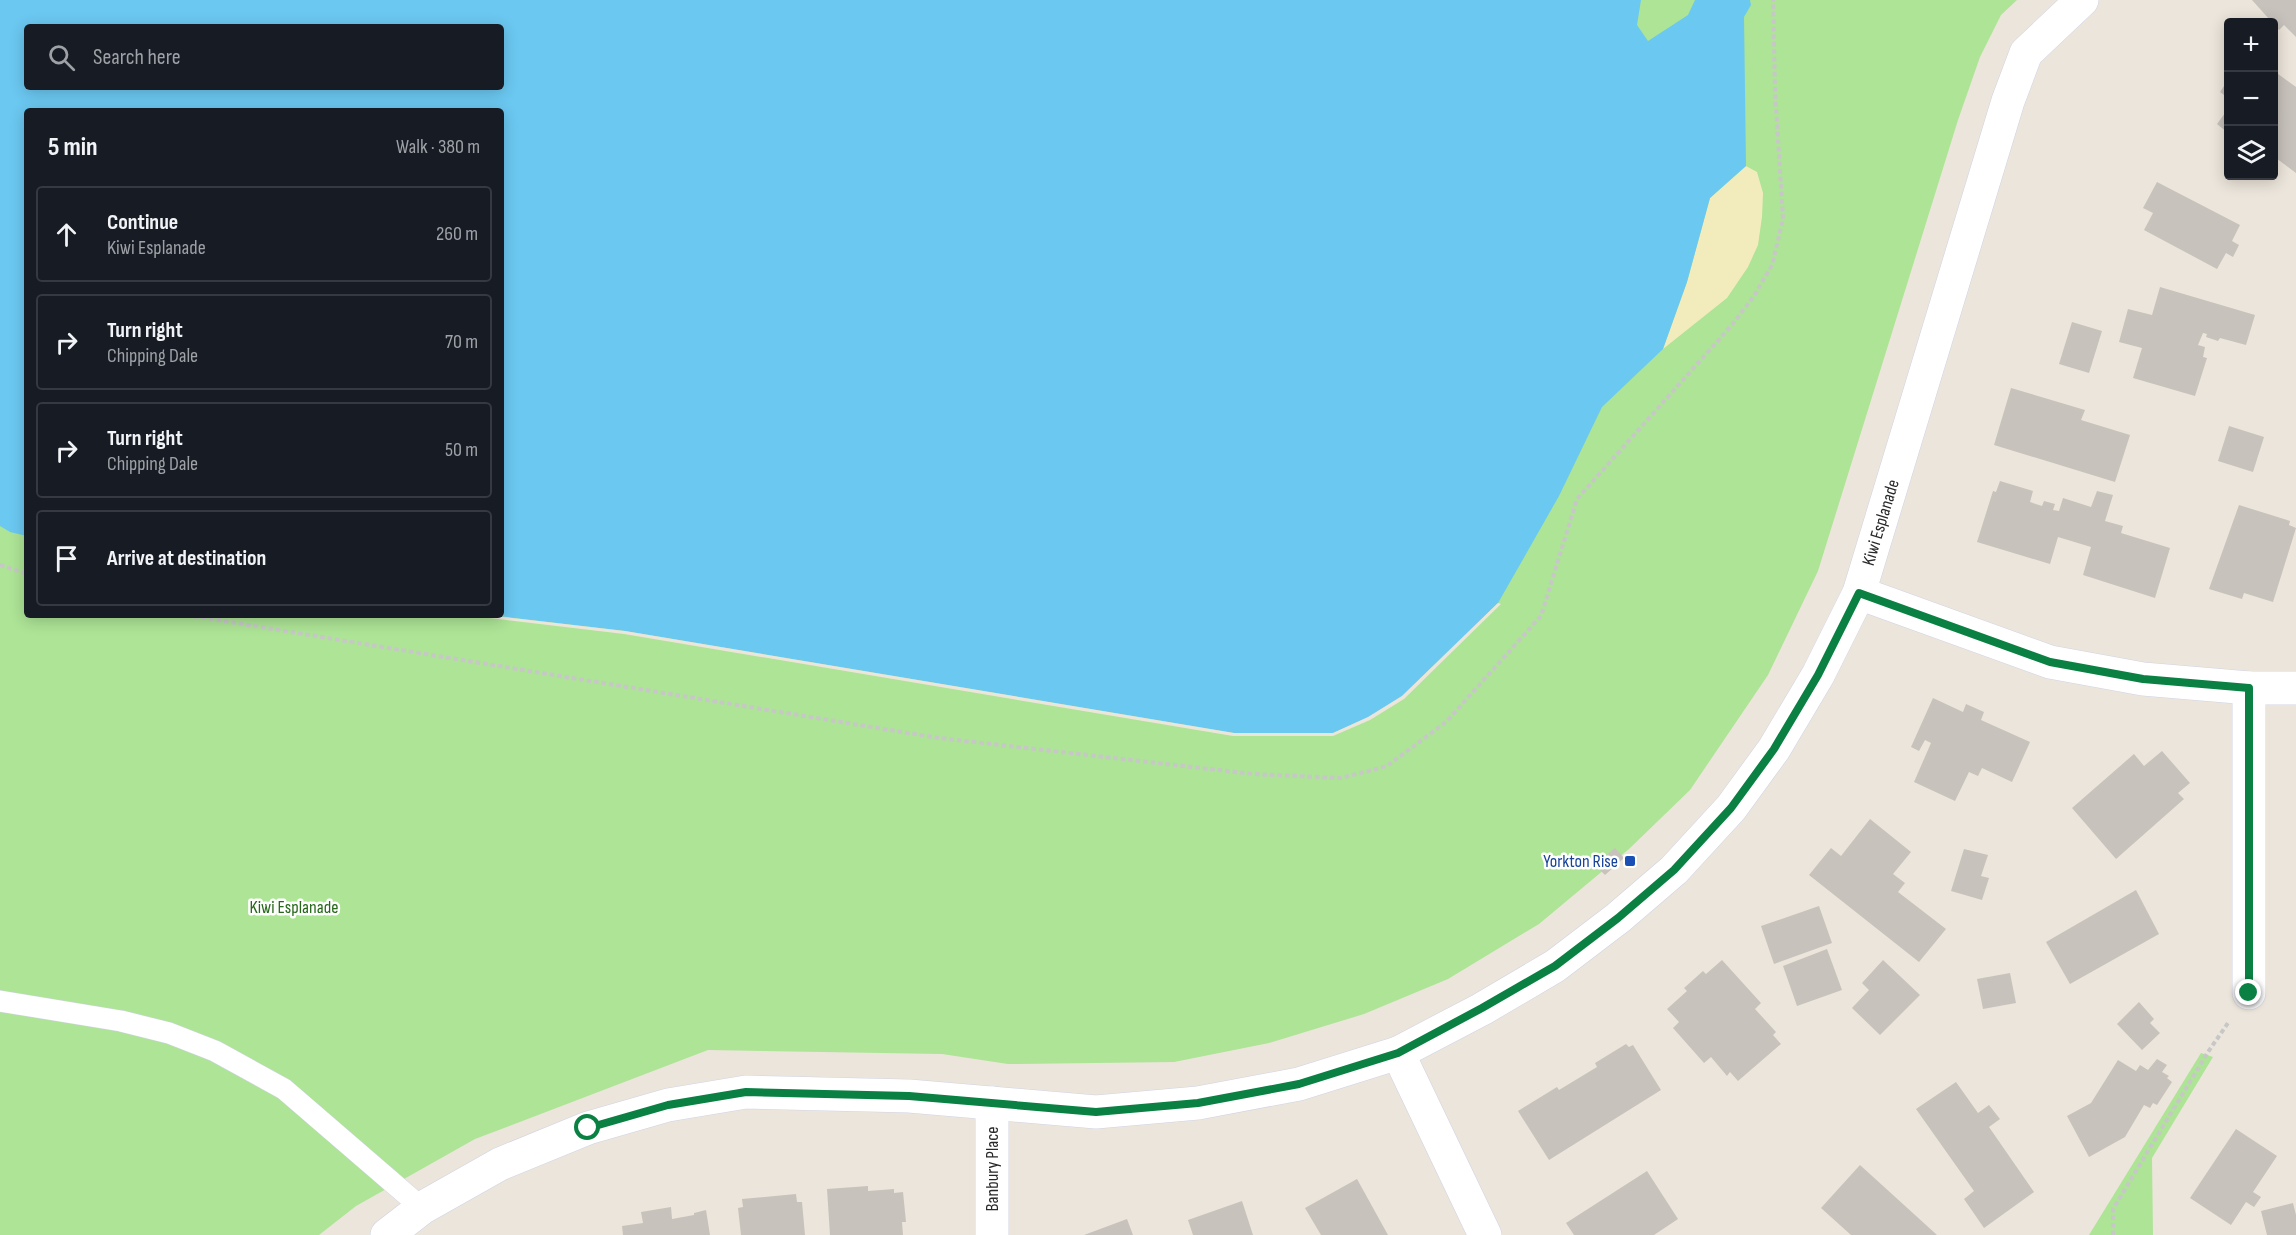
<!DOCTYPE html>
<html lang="en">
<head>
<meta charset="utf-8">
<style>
	:root { --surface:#171b24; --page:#20242c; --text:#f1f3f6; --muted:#9ea1a6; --line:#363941 }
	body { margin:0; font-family:"Sofia Sans Condensed",sans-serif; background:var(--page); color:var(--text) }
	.controls { position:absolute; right:18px; top:18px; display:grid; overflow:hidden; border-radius:6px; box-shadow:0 3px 15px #0003 }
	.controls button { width:54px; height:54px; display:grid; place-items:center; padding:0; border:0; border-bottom:2px solid var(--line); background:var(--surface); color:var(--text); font:30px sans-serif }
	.stop { position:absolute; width:18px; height:18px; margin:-14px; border:4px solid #0b8043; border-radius:50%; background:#fff }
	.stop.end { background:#0b8043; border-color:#fff; box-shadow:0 2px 6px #0008 }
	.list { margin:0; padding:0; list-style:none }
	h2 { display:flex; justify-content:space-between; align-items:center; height:78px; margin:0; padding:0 24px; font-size:26px }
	h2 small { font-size:20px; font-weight:400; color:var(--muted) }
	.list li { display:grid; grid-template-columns:39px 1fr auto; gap:18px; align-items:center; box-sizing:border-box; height:96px; margin:0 12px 12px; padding:0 12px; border:2px solid var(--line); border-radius:6px }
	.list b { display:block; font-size:22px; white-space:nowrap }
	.list p { margin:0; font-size:20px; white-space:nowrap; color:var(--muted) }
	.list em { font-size:20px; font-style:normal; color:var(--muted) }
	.icon { flex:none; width:33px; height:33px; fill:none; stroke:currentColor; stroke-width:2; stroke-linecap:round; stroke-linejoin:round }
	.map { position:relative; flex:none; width:2296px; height:1235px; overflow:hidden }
	.search { position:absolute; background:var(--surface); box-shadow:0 3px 15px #0003; left:24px; top:24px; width:480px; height:66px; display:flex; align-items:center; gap:15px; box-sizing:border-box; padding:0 21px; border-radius:6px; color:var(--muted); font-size:22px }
	.panel { position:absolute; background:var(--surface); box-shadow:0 3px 15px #0003; left:24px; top:108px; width:480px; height:510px; border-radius:6px }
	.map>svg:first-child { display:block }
	.green { fill:#ade496; fill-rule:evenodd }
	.sand { fill:#f2ecbd }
	.water { fill:#6bc8f1; fill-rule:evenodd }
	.pier { fill:#ece5db }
	.building { fill:#c7c2bb }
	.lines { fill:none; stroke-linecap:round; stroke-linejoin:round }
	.lane-casing { stroke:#d0d3e3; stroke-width:22 }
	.street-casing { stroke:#d0d3e3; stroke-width:34 }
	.path { stroke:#c7c7c7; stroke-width:4; stroke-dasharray:4.5 3; stroke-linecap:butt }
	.lane { stroke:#fff; stroke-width:21 }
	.street { stroke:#fff; stroke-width:33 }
	.route { stroke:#0b8043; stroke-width:8 }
	.transit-dot { fill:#1a4fb4; stroke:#fff; stroke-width:2 }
	.labels { text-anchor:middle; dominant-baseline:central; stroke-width:5; stroke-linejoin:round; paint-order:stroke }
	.street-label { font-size:18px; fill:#292929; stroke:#fff }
	.transit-label { font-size:18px; fill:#164399; stroke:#fff; text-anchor:end }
	.park-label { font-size:18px; fill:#256818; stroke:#fff }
</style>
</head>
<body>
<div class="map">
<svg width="2296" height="1235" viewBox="0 0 2296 1235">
	<rect width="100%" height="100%" fill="#ece5db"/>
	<g class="green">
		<path d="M0,0H2017L2001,15L1980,57L1958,120L1818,571L1768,675L1690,790L1629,849L1539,924L1448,979L1364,1014L1269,1043L1174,1062L1008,1064L942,1054L708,1050L475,1139L356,1206L319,1235H0ZM27,27H501V87H27ZM27,111H501V615H27Z"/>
		<path d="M2201,1053L2213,1057L2152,1158L2153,1235H2089Z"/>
	</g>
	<path class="sand" d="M1746,166L1757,172L1763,193L1762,217L1758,245L1748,267L1727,298L1663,349L1687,282L1710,198Z"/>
	<path class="water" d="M0,0H1641L1637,25L1648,41L1688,15L1695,0H1750L1751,5L1744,17L1746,166L1710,198L1687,282L1663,349L1602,407L1559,496L1498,603L1402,696L1369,717L1333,733H1234L625,631L490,615H501V111H27V536L10,532L0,526ZM27,27H501V87H27Z"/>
	<path class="pier" d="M1498,603L1501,604L1404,699L1370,720L1333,736H1233L624,634L490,618L487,615L625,631L1234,733H1333L1368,717L1402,696Z"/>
	<g class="building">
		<path d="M2252,0H2296V37L2284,25L2279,30Z"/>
		<path d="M2274,71L2296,87V173L2276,158L2274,161Z"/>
		<path d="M2228,80V98L2220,92Z"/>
		<path d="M2228,109V133L2217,124Z"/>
		<path d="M2157,182L2240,225L2232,241L2239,245L2233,257L2226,253L2217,269L2144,230L2153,213L2143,208Z"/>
		<path d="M2160,287L2255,315L2246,345L2220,338L2218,341L2206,337L2207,334L2203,333L2198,345L2205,347L2203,357L2207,358L2195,396L2133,378L2142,348L2119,342L2128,309L2152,315Z"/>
		<path d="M2072,322L2102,331L2089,373L2059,364Z"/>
		<path d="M2011,388L2085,410L2081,420L2130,435L2115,482L1994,445Z"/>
		<path d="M2229,426L2264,437L2253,472L2218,461Z"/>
		<path d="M2000,481L2033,491L2030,502L2042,506L2044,501L2055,504L2053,510L2059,511L2063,498L2091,507L2097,491L2113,495L2105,521L2123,526L2121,533L2170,548L2155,598L2083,575L2091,547L2058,537L2050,564L1977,542L1993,491L1996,492Z"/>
		<path d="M2239,505L2290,521L2289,525L2296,528L2273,602L2244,593L2242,599L2209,589Z"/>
		<path d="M1933,698L1963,712L1966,704L1984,712L1981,720L2030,742L2012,782L1982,768L1978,776L1969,772L1955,801L1914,782L1931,743L1925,740L1919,751L1911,747Z"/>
		<path d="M2162,751L2190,783L2178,793L2184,799L2116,859L2072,808L2134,754L2144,766Z"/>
		<path d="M1870,819L1911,852L1893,874L1905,883L1898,892L1946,929L1919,962L1809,875L1831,848L1841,856Z"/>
		<path d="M1615,848L1624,858L1605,875L1595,865Z"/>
		<path d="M1964,849L1988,855L1981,876L1989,878L1982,900L1951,891Z"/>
		<path d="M2136,890L2159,934L2070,984L2046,942Z"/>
		<path d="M1819,906L1832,943L1774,964L1761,926Z"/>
		<path d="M1827,949L1842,990L1797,1006L1783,966Z"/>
		<path d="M1722,960L1761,1003L1755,1009L1776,1032L1773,1035L1781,1044L1738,1081L1730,1072L1727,1076L1711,1057L1704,1063L1673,1028L1679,1022L1667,1009L1687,991L1684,988L1703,971L1706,974Z"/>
		<path d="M1883,960L1920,995L1880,1035L1852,1008L1869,990L1862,983Z"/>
		<path d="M2010,973L2016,1003L1983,1009L1977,979Z"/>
		<path d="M2139,1002L2154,1019L2150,1023L2160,1033L2142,1050L2117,1024Z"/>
		<path d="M1626,1044L1629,1047L1633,1045L1661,1090L1549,1160L1518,1111L1557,1087L1559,1090L1597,1067L1595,1063Z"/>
		<path d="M2157,1059L2167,1065L2162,1072L2169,1076L2167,1078L2172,1082L2157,1105L2153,1103L2150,1108L2144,1105L2125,1137L2089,1157L2067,1116L2091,1103L2118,1060L2136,1071L2140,1065L2148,1070Z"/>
		<path d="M1956,1082L1978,1113L1989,1105L2000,1119L1989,1127L2034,1192L1984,1228L1964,1199L1974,1191L1916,1109Z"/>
		<path d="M2236,1129L2277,1156L2253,1192L2261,1197L2254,1207L2246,1202L2231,1225L2190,1198Z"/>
		<path d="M1860,1165L1937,1235H1851L1821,1208Z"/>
		<path d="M1647,1171L1678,1219L1654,1235H1574L1566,1223Z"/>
		<path d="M1357,1179L1388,1235H1321L1305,1208Z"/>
		<path d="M868,1186V1191L894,1189V1193L903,1192L906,1222H902L903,1235H830L827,1189Z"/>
		<path d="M796,1194L797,1202H802L805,1235H741L738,1208L743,1207L742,1199Z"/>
		<path d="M1242,1201L1253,1235H1193L1188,1220Z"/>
		<path d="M2293,1203L2296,1215V1235H2267L2261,1211Z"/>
		<path d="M671,1207L672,1219L694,1215V1213L706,1210L710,1235H623L622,1226L643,1223L641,1212Z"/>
		<path d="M1127,1219L1133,1235H1084Z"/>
	</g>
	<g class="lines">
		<g class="lane-casing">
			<path id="lane" d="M0,1001L121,1021L169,1033L215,1051L284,1089L422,1208"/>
		</g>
		<g class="street-casing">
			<g id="street">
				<path d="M1859,593L2050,662L2143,679L2249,688H2296"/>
				<path d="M2249,688V993"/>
				<path d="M1398,1053L1485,1235"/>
				<path id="s1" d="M387,1235L422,1208L500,1164L588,1128L668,1105L746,1092L909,1096L1096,1112L1198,1103L1299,1084L1398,1053L1482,1009L1555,966L1618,918L1674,870L1731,808L1774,749L1818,675L1859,593L2008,101L2026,53L2082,0"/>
				<path d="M992,1235V1103"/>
			</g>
		</g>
		<g class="path">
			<path d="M0,565L27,574"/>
			<path d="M187,615L939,738L1253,774L1341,778L1387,766L1446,722L1541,616L1577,499L1731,326L1754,296L1772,265L1783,219L1775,91L1773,0"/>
			<path d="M2113,1235V1209L2208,1052L2228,1023"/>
		</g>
		<use href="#lane" class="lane"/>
		<use href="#street" class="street"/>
	</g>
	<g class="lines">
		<path class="route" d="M588,1128L668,1105L746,1092L909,1096L1096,1112L1198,1103L1299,1084L1398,1053L1482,1008L1555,966L1618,918L1674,870L1731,808L1774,749L1818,675L1859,593L2050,662L2143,679L2249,688V993"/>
	</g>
	<rect class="transit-dot" x="1624" y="855" width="12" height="12" rx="3"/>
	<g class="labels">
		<g class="street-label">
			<text stroke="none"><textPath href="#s1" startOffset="1792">Kiwi Esplanade</textPath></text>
			<text transform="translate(992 1169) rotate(-90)">Banbury Place</text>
		</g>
		<g class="transit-label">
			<text x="1618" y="861">Yorkton Rise</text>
		</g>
		<g class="park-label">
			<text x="294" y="907">Kiwi Esplanade</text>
		</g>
	</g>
</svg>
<div class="controls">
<button>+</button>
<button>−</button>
<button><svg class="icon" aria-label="layers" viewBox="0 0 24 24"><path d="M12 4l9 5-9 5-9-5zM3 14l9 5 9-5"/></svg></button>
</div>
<div class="stop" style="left:588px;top:1128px"></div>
<div class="stop end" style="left:2249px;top:993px"></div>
<div class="search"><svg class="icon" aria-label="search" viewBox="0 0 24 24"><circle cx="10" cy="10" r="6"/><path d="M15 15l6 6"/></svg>Search here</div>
<section class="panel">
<h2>5 min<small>Walk · 380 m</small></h2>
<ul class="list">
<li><svg class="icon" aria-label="ahead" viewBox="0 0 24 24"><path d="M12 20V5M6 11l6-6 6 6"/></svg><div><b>Continue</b><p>Kiwi Esplanade</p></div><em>260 m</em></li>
<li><svg class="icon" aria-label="right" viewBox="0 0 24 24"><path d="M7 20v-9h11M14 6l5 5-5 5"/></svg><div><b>Turn right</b><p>Chipping Dale</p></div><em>70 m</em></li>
<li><svg class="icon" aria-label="right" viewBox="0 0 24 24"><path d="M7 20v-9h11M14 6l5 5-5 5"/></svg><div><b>Turn right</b><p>Chipping Dale</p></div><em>50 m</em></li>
<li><svg class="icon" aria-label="arrive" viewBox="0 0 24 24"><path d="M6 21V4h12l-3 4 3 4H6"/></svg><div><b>Arrive at destination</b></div></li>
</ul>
</section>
</div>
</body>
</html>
